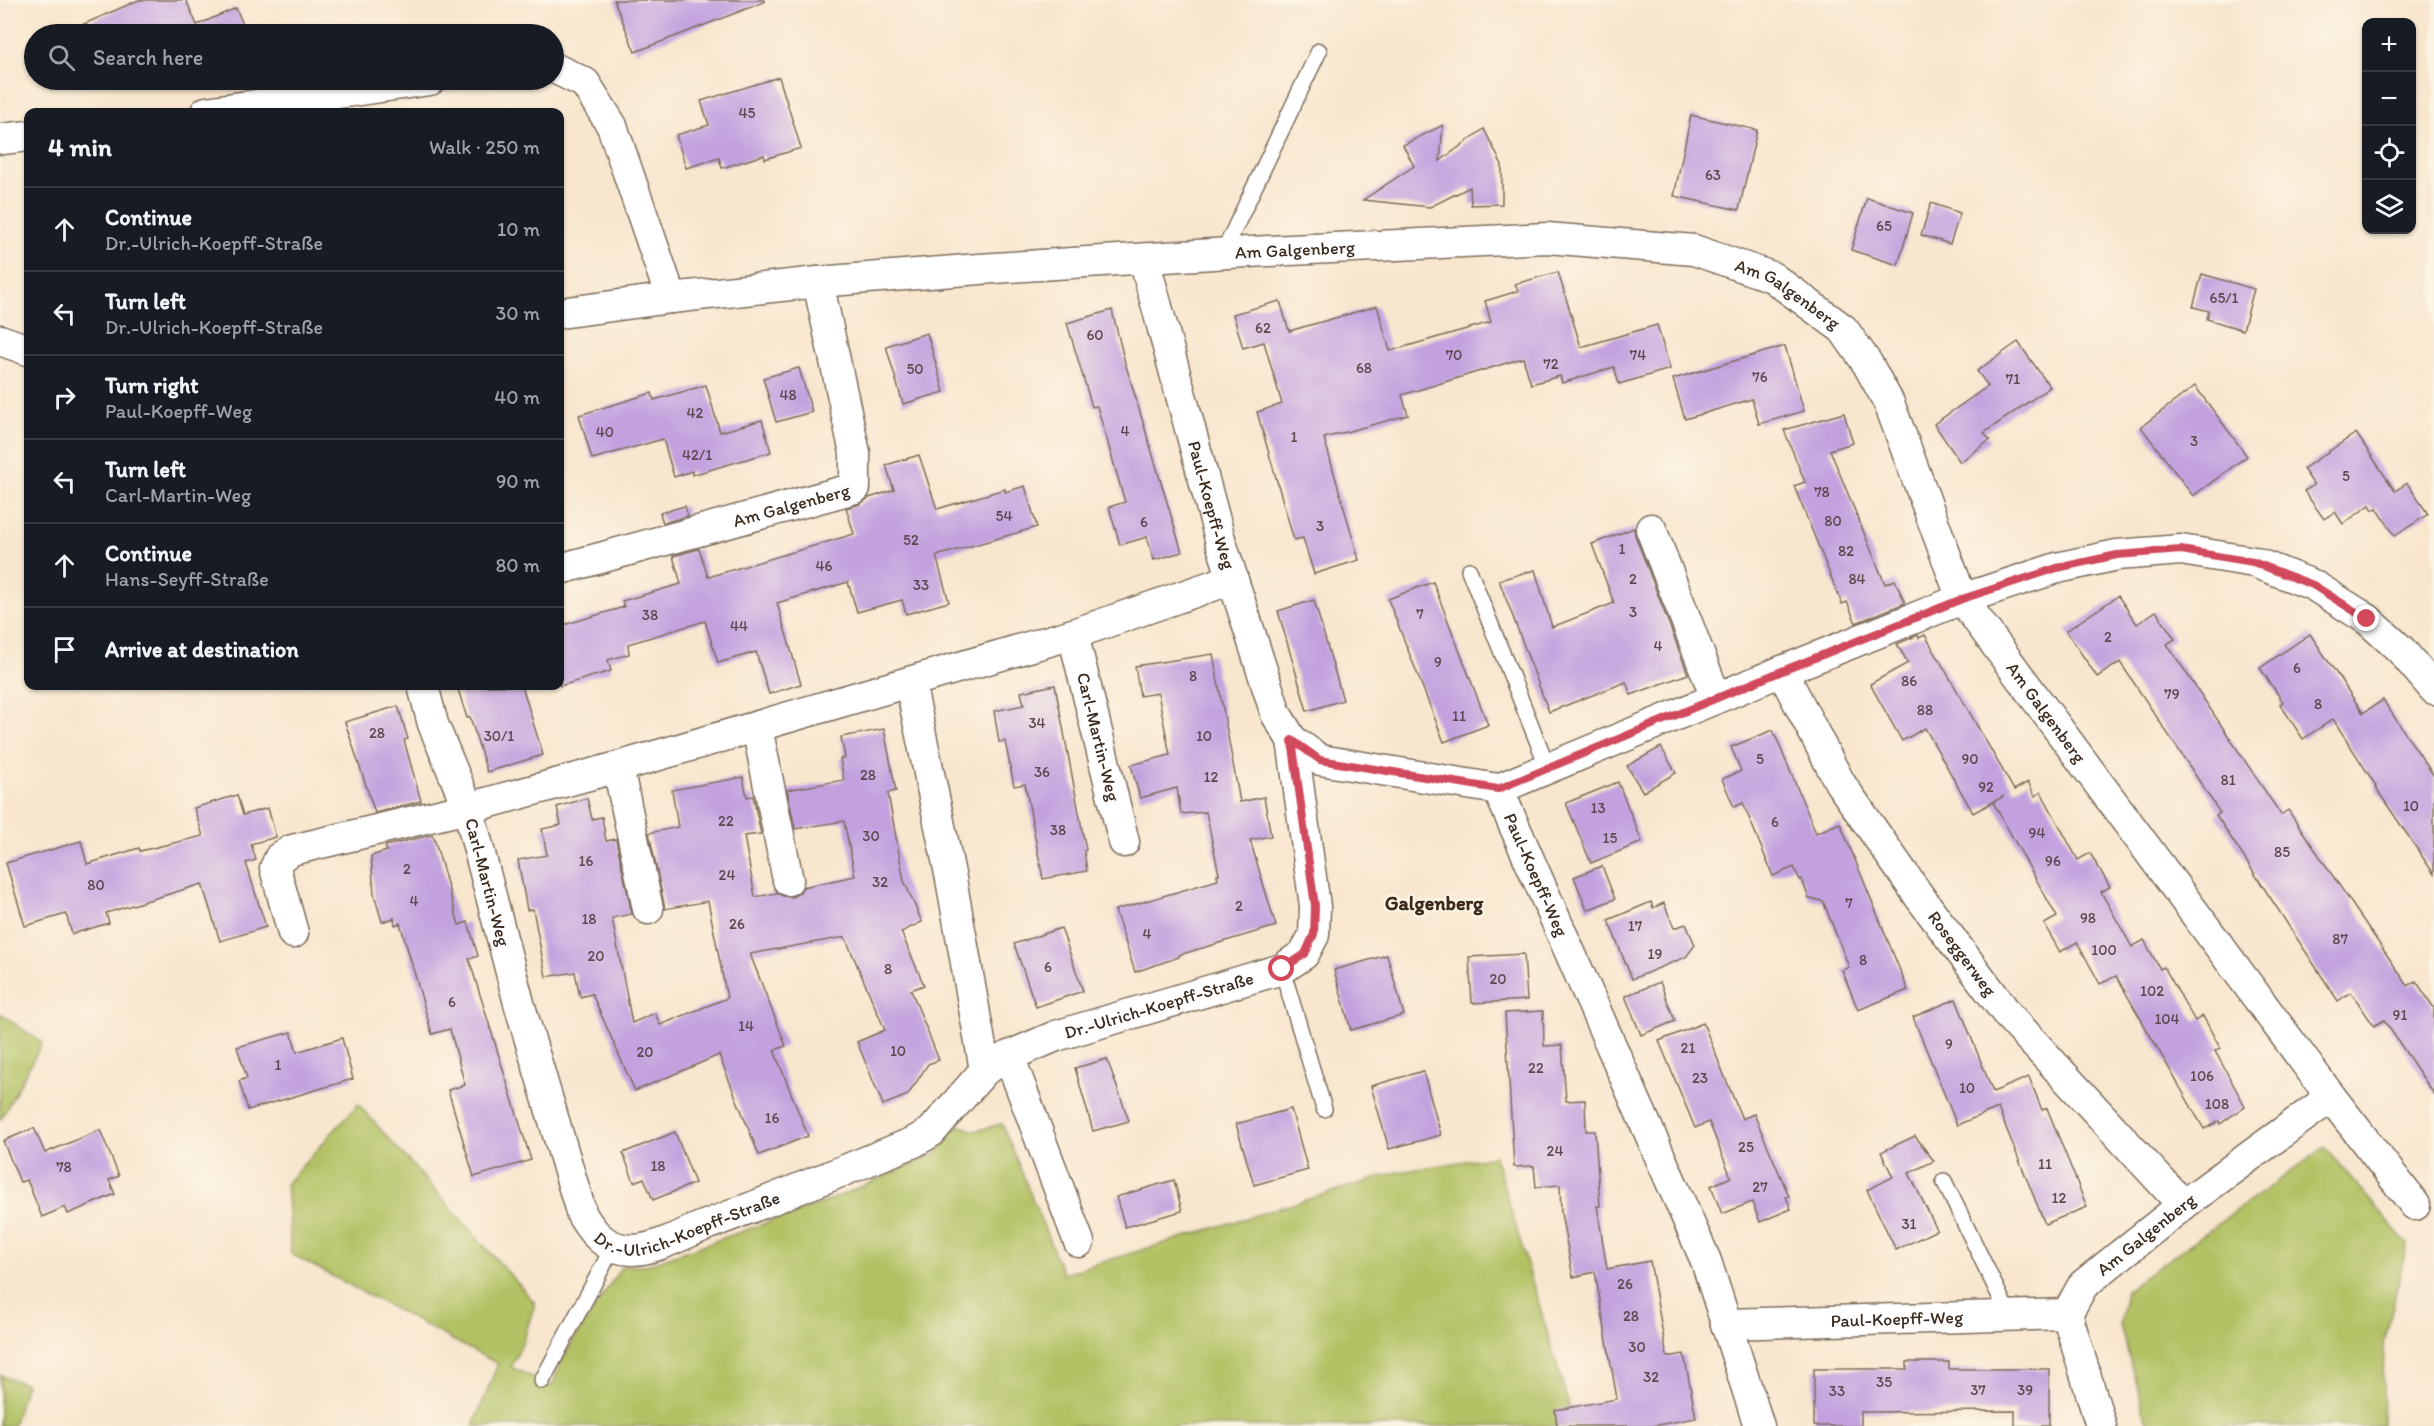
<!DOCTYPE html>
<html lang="en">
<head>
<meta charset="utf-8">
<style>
	:root { --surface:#171b24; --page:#242831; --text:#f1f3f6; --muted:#9ea1a6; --line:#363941 }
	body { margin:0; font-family:Itim,sans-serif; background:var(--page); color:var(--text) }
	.controls { position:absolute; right:18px; top:18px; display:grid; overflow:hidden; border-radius:12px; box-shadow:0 2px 4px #0004 }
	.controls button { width:54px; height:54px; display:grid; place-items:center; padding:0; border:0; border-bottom:2px solid var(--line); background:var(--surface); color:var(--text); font:30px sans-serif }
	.stop { position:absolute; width:18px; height:18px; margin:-14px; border:4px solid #d1495b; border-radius:50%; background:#fff }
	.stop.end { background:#d1495b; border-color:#fff; box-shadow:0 2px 6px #0008 }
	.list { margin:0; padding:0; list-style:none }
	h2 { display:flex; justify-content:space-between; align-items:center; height:78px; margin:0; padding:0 24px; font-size:26px }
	h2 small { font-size:20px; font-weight:400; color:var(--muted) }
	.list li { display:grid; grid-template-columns:39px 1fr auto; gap:18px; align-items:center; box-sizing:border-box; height:84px; padding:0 24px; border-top:2px solid var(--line) }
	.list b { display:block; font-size:22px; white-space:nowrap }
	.list p { margin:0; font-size:20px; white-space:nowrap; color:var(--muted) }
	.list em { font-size:20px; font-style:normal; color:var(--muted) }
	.icon { flex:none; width:33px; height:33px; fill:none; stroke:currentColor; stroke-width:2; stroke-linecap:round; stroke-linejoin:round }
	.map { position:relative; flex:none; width:2434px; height:1426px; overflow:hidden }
	.search { position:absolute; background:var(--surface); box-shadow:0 2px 4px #0004; left:24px; top:24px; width:540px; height:66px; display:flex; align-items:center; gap:15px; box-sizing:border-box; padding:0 21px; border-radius:33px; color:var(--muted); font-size:22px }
	.panel { position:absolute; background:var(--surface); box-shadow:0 2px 4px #0004; left:24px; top:108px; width:540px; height:582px; border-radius:12px }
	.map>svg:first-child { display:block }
	.green { fill:#b2c164; stroke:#767641; stroke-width:1.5 }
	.building { fill:#c3a1df }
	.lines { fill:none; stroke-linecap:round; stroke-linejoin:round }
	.service-casing { stroke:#7d6c5c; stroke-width:18 }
	.minor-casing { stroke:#7d6c5c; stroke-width:33 }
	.service { stroke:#fff; stroke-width:15 }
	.minor { stroke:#fff; stroke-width:30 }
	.route { stroke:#d1495b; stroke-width:8 }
	.labels { text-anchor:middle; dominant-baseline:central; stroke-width:5; stroke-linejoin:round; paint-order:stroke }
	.number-label { font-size:15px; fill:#5d484e }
	.street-label { font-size:18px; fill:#3b2a1e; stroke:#fcf5e5 }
	.neighbourhood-label { font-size:20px; font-weight:bold; fill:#3b2a1e; stroke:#fcf5e5 }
</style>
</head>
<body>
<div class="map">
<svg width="2434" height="1426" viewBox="0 0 2434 1426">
	<rect width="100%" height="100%" fill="#fcf5e5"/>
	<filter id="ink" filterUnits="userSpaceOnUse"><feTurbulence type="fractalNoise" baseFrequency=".0167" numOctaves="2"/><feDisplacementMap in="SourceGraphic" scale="12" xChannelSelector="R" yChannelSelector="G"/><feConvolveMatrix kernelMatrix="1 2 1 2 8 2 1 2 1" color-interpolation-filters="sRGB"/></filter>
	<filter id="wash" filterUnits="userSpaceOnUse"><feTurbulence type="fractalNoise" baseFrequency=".008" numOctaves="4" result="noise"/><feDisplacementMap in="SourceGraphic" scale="24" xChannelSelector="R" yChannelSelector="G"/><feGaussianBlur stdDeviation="1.35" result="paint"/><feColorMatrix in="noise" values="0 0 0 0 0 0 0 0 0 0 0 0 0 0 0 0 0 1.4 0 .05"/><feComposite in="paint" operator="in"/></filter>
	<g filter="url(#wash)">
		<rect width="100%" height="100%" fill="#f8e6ce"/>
		<g class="green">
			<path d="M0,1013L42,1043L0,1121Z"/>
			<path d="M358,1104L535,1303L523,1342L511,1367L552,1386L564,1355L622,1266H643L826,1202L936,1154L958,1125L975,1131L1002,1124L1063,1274L1394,1173L1495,1156L1575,1426H473L498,1364L291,1254L286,1184Z"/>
			<path d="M2325,1147L2407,1244L2384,1345L2382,1426H2148L2120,1325L2126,1290Z"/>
			<path d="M0,1375L26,1384L13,1426H0Z"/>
		</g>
		<g id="blocks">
			<g class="building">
				<path d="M139,0H186L197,25L236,8L247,34H61Z"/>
				<path d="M614,0H764V2L635,52Z"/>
				<path d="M779,77L801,148L765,159L764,155L722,168L719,158L686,168L676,135L709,125L701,101Z"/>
				<path d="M1691,115L1757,130L1739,210L1674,196Z"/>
				<path d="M1443,125L1440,161L1484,129L1502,165V204L1471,205L1470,187L1430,207L1363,200L1414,166L1403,145Z"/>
				<path d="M1867,198L1913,213L1898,265L1851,250Z"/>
				<path d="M1931,203L1960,213L1950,244L1921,235Z"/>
				<path d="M1558,272L1581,347L1657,325L1670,369L1619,384L1614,367L1562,383L1560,376L1531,384L1523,358L1402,395L1408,415L1324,438L1359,560L1314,574L1303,538L1294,540L1257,412L1282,404L1264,342L1243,348L1233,314L1280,301L1289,331L1377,306L1390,351L1491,322L1485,301L1518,291L1515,284Z"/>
				<path d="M2202,274L2254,289L2243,330L2207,319L2209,311L2193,307Z"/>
				<path d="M1112,310L1124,359L1182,552L1154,560L1147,537L1120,545L1109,507L1125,502L1097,406L1092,407L1067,323Z"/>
				<path d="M927,333L944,392L903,404L886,346Z"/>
				<path d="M2018,342L2050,387L1984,433L1990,440L1960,462L1934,424L1988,386L1977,371Z"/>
				<path d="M1785,346L1804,411L1759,424L1752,399L1685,419L1673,379Z"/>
				<path d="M799,368L812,412L776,422L763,378Z"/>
				<path d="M706,385L720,432L762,420L771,452L692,475V471L674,477L663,439L592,459L579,415L652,393L654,400Z"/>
				<path d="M2195,386L2247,456L2193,496L2141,427Z"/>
				<path d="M1844,413L1853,443L1830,450L1885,584L1895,580L1905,603L1856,623L1847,602L1842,604L1794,486L1805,482L1784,430Z"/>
				<path d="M2356,433L2395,491L2407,483L2428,514L2395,536L2377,508L2373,510L2370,505L2343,524L2335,512L2324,519L2304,491L2314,485L2303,469Z"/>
				<path d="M919,455L937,509L1005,489V492L1025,486L1037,527L936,556L949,602L906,614L902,600L857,612L848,582L777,603L801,684L769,694L756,652L718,663L705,621L628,644L629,654L608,660L611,671L560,686V626L624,607L622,601L681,584L673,556L699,549L708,577L854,534L846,508L860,504L869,498L894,490L886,465Z"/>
				<path d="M685,506L688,516L663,523L660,513Z"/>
				<path d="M1634,528L1635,535L1688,674L1631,695L1626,682L1549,712L1499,580L1535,570L1552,627L1614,603L1592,544Z"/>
				<path d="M1433,582L1488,725L1444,742L1388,599Z"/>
				<path d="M2118,596L2137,624L2156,611L2175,639L2167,644L2281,815L2288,810L2408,986L2416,981L2434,1008V1094L2384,1020L2374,1026L2351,992L2338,1001L2216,815L2220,813L2194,773L2120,662L2097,677L2066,631Z"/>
				<path d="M1314,600L1343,700L1307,711L1278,611Z"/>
				<path d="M2310,634L2363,713L2383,700L2434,776V874L2375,787L2376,786L2333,719L2303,739L2280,704L2283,702L2260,668Z"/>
				<path d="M1918,635L1919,638L1925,635L2014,790L2028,782L2035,796L2041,792L2078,860L2090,853L2110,887L2101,892L2132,947L2144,940L2160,969L2164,967L2195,1021L2203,1016L2220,1048L2215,1051L2245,1106L2220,1124L2219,1121L2204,1129L2116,976L2100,984L2077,942L2060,952L2044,924L2057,917L1993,802L2004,796L1973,813L1925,728L1902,741L1870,684L1908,663L1897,644Z"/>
				<path d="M1213,654L1240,802L1264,797L1271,836L1250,840L1276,926L1179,955V957L1135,972L1115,910L1218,880L1217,874H1219L1206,812L1181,814L1177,788L1140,798L1131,765L1170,755L1158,693L1140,696L1135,666Z"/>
				<path d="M1055,685L1086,850L1084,851L1087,871L1043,879L1025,784L1014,786L1005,741L999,742L994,711L1024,705L1021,692Z"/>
				<path d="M457,686H522L543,755L487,772L470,717L467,718Z"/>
				<path d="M398,706L408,739L404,740L421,801L375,813L345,722Z"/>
				<path d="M884,729L896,791L888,793L904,881L922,922L901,932L924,985L911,990L939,1060L928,1064L908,1095L883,1105L857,1042L885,1030L845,937L750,954L786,1046L774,1050L808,1136L759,1155L719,1055L635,1091L592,994L580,997L575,972L546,977L533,909L527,910L518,860L547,855L542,829L561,825L557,807L587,798L592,819L602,817L606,841L616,839L632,914L612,918L632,1023L655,1013L660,1025L727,998L708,901L665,909L649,833L678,827L672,790L743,777L747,797L753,796L761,834L744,836L755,897L777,893L783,896L792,897L799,893L803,887L855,876L844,821L795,829L787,790L844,780L840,759L845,758L841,737Z"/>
				<path d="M1773,730L1816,833L1840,823L1908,990L1858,1010L1842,970L1849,967L1823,901L1809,899L1802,879L1800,880L1794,867L1773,876L1743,803L1734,807L1722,779L1741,771L1731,747Z"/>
				<path d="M1661,747L1676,773L1643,792L1627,766Z"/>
				<path d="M1618,782L1642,842L1591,863L1566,803Z"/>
				<path d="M237,795L243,815L268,808L276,837L251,844L256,860L246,863L266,927L220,941L202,884L106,913L109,923L72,934L66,914L25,926L6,863L81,841L87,864L139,848L140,851L203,836L194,808Z"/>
				<path d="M431,835L434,838L459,925L468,922L478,956L469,959L531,1160L474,1177L448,1090L465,1085L450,1029L432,1034L400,923L395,925L394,918L382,922L374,894L371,856L387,851L385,846Z"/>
				<path d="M1602,866L1615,899L1587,910L1574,877Z"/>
				<path d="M1651,902L1653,908L1664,903L1674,928L1686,924L1695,945L1686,957L1632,979L1608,920Z"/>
				<path d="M1061,928L1083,991L1036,1007L1014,944Z"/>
				<path d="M1524,954L1527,1000L1472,1003L1469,957Z"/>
				<path d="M1387,955L1404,1015L1351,1030L1334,970Z"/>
				<path d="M1660,982L1675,1021L1641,1035L1625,996Z"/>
				<path d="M1956,999L1993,1092L2029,1077L2042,1110L2047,1108L2087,1207L2045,1224L1998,1108L1957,1125L1913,1017Z"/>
				<path d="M1543,1011L1544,1046L1562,1045L1566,1101L1585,1100L1586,1131H1595L1600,1206H1597L1607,1269L1650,1261L1667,1357L1684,1354L1696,1418L1652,1426H1557L1555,1410L1617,1399L1595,1272L1573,1277L1561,1213L1560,1185L1536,1187L1534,1166L1514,1167L1505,1013Z"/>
				<path d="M1703,1023L1742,1119L1754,1114L1789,1196L1786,1197L1791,1209L1760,1222L1752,1202L1722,1214L1711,1186L1731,1177L1709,1122L1695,1128L1659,1041Z"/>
				<path d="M291,1032L297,1052L342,1038L353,1079L248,1110L239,1081L247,1078L237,1047Z"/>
				<path d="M1107,1059L1129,1121L1093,1131L1075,1068Z"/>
				<path d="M1423,1071L1441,1135L1389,1149L1371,1086Z"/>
				<path d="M1291,1109L1308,1170L1254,1185L1236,1124Z"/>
				<path d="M34,1128L45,1153L100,1130L119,1176L109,1180L115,1194L68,1214L65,1207L42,1217L27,1180L20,1182L3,1141Z"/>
				<path d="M675,1132L695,1183L653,1200L644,1178L634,1182L623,1153Z"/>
				<path d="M1915,1136L1934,1161L1909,1173L1937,1230L1896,1250L1867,1190L1893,1177L1881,1152Z"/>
				<path d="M1174,1180L1182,1211L1125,1227L1116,1197Z"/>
				<path d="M1907,1362H1949V1369H2049V1426H2015V1411L1861,1412V1426H1814V1369H1907Z"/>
			</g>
		</g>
	</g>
	<g filter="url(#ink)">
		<use href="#blocks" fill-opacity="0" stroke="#7d6c5c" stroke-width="1.5"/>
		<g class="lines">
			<g class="service-casing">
				<g id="service">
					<path d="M1223,253L1319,51"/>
					<path d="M1469,570L1548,768"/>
					<path d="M1282,969L1324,1109"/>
					<path d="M1944,1181L2010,1317"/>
					<path d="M542,1381L613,1247"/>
				</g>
			</g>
			<g class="minor-casing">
				<g id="minor">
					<path d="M554,68L585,83L612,126L671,298"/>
					<path d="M206,112L430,80"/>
					<path d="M2,139L28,136"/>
					<path id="s1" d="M1144,259L1220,539L1276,714L1292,740L1320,760L1498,789L1706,1261L1759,1426"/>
					<path id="s2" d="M560,313L671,298L818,282L979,269L1228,253L1547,238L1694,250L1772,277L1843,329L1867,363L1889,403L1962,599L2331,1097L2415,1205"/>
					<path d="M0,340L28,350"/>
					<path d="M1651,529L1716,698"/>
					<path id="s3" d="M560,569L855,488V453L818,282"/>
					<path id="s4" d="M1073,634L1124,842"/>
					<path id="s5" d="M1782,671L1840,783L1919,896L2008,1015L2183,1205"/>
					<path d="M910,682L951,879L985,1070"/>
					<path id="s6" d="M423,686L433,724L468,808L519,1003L582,1215C594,1235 606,1249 632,1250C654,1250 681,1235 701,1227C772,1200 843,1171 914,1142L931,1132L985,1070L1009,1056L1056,1036L1282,969L1304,954L1314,935L1315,906L1292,740"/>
					<path d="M757,727L788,880"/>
					<path d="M618,767L648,909"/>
					<path d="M1498,789L1782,671L1962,599L2057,568L2117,555L2181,550L2254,562L2313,585L2367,619L2401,650L2434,689"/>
					<path d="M293,933L275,868L280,857L292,850L468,808L618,767L1073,634L1232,579"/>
					<path d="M1009,1056L1079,1242"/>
					<path id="s7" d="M1726,1324L2067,1314"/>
					<path id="s8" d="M2101,1426L2067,1314L2083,1285L2183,1205L2331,1097"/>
				</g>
			</g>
			<use href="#service" class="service"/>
			<use href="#minor" class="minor"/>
		</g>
	</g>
	<g class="lines" filter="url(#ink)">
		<path class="route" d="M1282,969L1305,954L1314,934L1315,906L1292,740L1320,760L1498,789L1782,671L1962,599L2057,568L2117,555L2181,550L2253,562L2313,585L2367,619"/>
	</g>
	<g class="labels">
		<g class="number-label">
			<text x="747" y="113">45</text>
			<text x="1713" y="175">63</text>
			<text x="1884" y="226">65</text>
			<text x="2224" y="298">65/1</text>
			<text x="1263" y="328">62</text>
			<text x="1095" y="335">60</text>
			<text x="1454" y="355">70</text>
			<text x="1638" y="355">74</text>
			<text x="1551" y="364">72</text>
			<text x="1364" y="368">68</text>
			<text x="915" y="369">50</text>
			<text x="1760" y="377">76</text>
			<text x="2013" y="379">71</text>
			<text x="788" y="395">48</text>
			<text x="695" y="413">42</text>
			<text x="1125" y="431">4</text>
			<text x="605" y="432">40</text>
			<text x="1294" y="437">1</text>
			<text x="2194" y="441">3</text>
			<text x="697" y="455">42/1</text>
			<text x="2346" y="476">5</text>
			<text x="1822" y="492">78</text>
			<text x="1004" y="516">54</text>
			<text x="1833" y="521">80</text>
			<text x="1144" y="522">6</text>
			<text x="1320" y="526">3</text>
			<text x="911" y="540">52</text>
			<text x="1622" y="549">1</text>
			<text x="1846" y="551">82</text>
			<text x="824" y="566">46</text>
			<text x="1633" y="579">2</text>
			<text x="1857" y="579">84</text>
			<text x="921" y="585">33</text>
			<text x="1633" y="612">3</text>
			<text x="1420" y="614">7</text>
			<text x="650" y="615">38</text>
			<text x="739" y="626">44</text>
			<text x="2108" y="637">2</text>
			<text x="1658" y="646">4</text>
			<text x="1438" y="662">9</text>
			<text x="2297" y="668">6</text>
			<text x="1193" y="676">8</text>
			<text x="1909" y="681">86</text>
			<text x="2172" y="694">79</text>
			<text x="2318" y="704">8</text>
			<text x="1925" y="710">88</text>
			<text x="1459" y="716">11</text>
			<text x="1037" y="723">34</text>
			<text x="377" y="733">28</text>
			<text x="499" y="736">30/1</text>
			<text x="1204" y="736">10</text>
			<text x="1760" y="759">5</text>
			<text x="1970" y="759">90</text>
			<text x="1042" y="772">36</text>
			<text x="868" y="775">28</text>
			<text x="1211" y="777">12</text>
			<text x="2228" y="780">81</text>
			<text x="1986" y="787">92</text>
			<text x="2411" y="806">10</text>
			<text x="1598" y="808">13</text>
			<text x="726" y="821">22</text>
			<text x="1775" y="822">6</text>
			<text x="1058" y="830">38</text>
			<text x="2037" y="833">94</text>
			<text x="871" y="836">30</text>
			<text x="1610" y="838">15</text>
			<text x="2282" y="852">85</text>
			<text x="586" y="861">16</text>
			<text x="2053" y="861">96</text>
			<text x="407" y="869">2</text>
			<text x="727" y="875">24</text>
			<text x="880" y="882">32</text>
			<text x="96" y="885">80</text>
			<text x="414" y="901">4</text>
			<text x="1849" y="903">7</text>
			<text x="1239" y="906">2</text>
			<text x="2088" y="918">98</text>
			<text x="589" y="919">18</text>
			<text x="737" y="924">26</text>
			<text x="1635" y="926">17</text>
			<text x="1147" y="934">4</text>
			<text x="2340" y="939">87</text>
			<text x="2104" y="950">100</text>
			<text x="1655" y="954">19</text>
			<text x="596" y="956">20</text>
			<text x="1863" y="960">8</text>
			<text x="1048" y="967">6</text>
			<text x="888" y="969">8</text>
			<text x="1498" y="979">20</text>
			<text x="2152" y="991">102</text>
			<text x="452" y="1002">6</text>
			<text x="2400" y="1015">91</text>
			<text x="2167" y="1019">104</text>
			<text x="746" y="1026">14</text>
			<text x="1949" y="1044">9</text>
			<text x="1688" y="1048">21</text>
			<text x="898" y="1051">10</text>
			<text x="645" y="1052">20</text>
			<text x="278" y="1065">1</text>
			<text x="1536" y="1068">22</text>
			<text x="2202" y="1076">106</text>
			<text x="1700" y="1078">23</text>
			<text x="1967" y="1088">10</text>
			<text x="2217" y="1104">108</text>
			<text x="772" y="1118">16</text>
			<text x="1746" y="1147">25</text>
			<text x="1555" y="1151">24</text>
			<text x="2045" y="1164">11</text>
			<text x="658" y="1166">18</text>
			<text x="64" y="1167">78</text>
			<text x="1760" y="1187">27</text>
			<text x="2059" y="1198">12</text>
			<text x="1909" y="1224">31</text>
			<text x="1625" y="1284">26</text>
			<text x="1631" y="1316">28</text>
			<text x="1637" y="1347">30</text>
			<text x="1651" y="1377">32</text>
			<text x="1884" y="1382">35</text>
			<text x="1978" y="1390">37</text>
			<text x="2025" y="1390">39</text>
			<text x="1837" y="1391">33</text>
		</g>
		<g class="street-label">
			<text stroke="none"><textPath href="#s2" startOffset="738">Am Galgenberg</textPath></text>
			<text stroke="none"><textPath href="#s2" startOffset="1242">Am Galgenberg</textPath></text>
			<text stroke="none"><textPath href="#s3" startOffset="240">Am Galgenberg</textPath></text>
			<text stroke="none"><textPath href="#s1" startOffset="255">Paul-Koepff-Weg</textPath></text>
			<text stroke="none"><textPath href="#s2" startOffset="1746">Am Galgenberg</textPath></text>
			<text stroke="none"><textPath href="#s4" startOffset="106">Carl-Martin-Weg</textPath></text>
			<text stroke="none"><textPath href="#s1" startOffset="813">Paul-Koepff-Weg</textPath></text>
			<text stroke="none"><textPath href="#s6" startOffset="207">Carl-Martin-Weg</textPath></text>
			<text stroke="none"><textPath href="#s5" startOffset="336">Roseggerweg</textPath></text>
			<text stroke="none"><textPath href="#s6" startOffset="1208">Dr.-Ulrich-Koepff-Straße</textPath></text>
			<text stroke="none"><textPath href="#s6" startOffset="676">Dr.-Ulrich-Koepff-Straße</textPath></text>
			<text stroke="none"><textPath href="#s8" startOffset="231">Am Galgenberg</textPath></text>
			<text stroke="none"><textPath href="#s7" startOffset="171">Paul-Koepff-Weg</textPath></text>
		</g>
		<g class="neighbourhood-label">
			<text x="1434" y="903">Galgenberg</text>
		</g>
	</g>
</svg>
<div class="controls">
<button>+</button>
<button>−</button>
<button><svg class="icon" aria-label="locate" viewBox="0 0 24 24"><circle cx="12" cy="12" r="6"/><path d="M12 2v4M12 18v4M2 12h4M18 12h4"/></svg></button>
<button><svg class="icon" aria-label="layers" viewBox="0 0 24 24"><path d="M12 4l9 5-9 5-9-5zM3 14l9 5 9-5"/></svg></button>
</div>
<div class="stop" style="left:1282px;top:969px"></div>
<div class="stop end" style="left:2367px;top:619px"></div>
<div class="search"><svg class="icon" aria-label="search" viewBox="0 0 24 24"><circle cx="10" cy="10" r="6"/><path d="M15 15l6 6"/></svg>Search here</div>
<section class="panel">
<h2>4 min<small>Walk · 250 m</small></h2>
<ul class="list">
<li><svg class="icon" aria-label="ahead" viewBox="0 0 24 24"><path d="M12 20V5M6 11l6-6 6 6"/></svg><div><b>Continue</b><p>Dr.-Ulrich-Koepff-Straße</p></div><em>10 m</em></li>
<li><svg class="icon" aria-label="left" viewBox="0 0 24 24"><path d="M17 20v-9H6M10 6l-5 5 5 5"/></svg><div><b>Turn left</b><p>Dr.-Ulrich-Koepff-Straße</p></div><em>30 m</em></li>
<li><svg class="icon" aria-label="right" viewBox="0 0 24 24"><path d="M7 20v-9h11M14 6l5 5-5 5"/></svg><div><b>Turn right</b><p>Paul-Koepff-Weg</p></div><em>40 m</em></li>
<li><svg class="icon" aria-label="left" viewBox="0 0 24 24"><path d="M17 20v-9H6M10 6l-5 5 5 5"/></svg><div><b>Turn left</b><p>Carl-Martin-Weg</p></div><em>90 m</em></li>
<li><svg class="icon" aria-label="ahead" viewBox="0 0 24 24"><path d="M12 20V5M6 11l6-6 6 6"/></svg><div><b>Continue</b><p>Hans-Seyff-Straße</p></div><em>80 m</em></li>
<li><svg class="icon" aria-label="arrive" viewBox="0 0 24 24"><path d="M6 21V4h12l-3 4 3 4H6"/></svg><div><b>Arrive at destination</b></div></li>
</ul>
</section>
</div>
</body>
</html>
